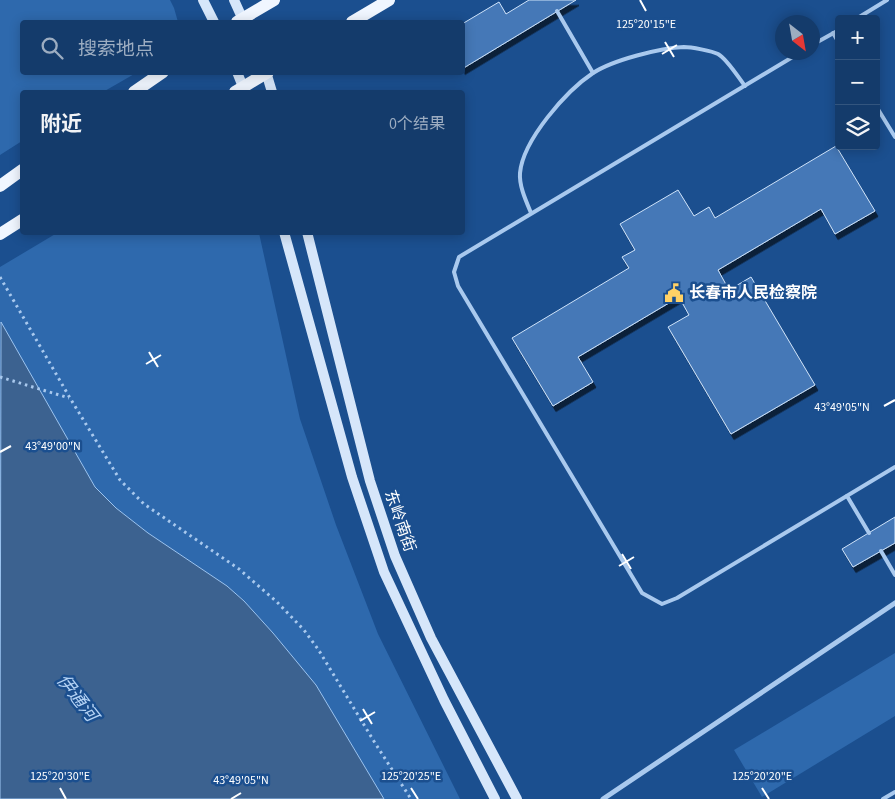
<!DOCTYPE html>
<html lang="zh">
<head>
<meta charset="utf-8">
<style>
	:root { --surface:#143b6b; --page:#1d4271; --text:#f1f3f6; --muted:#9dadc1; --line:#33557e }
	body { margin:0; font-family:"Source Sans 3","Noto Sans SC",sans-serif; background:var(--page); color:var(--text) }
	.controls { position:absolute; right:15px; top:15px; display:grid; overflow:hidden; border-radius:5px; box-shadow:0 2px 12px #0003 }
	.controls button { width:45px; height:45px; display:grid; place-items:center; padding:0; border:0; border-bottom:1px solid var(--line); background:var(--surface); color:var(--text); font:25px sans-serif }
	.compass { position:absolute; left:775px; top:15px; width:45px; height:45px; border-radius:50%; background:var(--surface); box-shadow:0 2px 12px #0003; rotate:149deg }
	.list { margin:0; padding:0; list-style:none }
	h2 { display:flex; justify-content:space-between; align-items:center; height:65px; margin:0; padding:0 20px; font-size:21px }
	h2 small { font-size:16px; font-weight:400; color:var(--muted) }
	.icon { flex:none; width:28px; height:28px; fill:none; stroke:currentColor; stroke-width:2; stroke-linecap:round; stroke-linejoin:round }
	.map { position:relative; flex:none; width:895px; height:799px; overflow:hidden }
	.search { position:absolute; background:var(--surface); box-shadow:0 2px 12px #0003; left:20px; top:20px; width:445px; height:55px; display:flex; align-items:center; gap:12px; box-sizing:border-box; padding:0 18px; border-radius:5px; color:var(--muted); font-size:19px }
	.panel { position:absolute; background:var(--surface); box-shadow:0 2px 12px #0003; left:20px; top:90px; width:445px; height:145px; border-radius:5px }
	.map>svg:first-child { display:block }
	.green { fill:#2e69ad }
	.water { fill:#3c6290; stroke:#9cc4f0 }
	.building { fill:#4478b7; stroke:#cfe3fa; filter:url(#shadow) }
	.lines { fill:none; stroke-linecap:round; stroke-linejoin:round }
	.path { stroke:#a9c9ee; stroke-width:3; stroke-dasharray:2.5 4; stroke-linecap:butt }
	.service { stroke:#a9c9ee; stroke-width:4 }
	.minor { stroke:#a9c9ee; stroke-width:5 }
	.secondary { stroke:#d6e6fa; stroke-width:10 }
	.primary { stroke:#f0f6ff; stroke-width:12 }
	.ticks { fill:none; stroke:#fff; stroke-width:2 }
	.labels { text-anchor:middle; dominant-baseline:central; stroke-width:5; stroke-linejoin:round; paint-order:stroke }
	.poi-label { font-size:16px; font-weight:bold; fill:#fff; stroke:#1b4f8f; text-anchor:start }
	.street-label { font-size:16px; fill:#fff; stroke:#1b4f8f }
	.water-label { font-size:18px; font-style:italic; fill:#b5d3f5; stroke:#1b4f8f }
	.ticks-label { font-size:12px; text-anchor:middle; fill:#fff; stroke:#1b4f8f; stroke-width:5; stroke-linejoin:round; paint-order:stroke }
</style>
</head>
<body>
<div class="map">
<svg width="895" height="799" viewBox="0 0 895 799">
	<defs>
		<filter id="shadow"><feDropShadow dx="3" dy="5.5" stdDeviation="0" flood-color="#0009"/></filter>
	</defs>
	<rect width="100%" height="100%" fill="#1b4f8f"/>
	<g class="green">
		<path d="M0,0H170L174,8L178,22H22V72L136,73L103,92H22V141L0,155Z"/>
		<path d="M57,233H259L300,419L336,525L378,634L460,799H384L316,686L273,633L244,601L227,586L148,533L116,508L95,487L0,323V267Z"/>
		<path d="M895,653V716L762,797L734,750Z"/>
	</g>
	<path class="water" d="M1,322L95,487L116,508L148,533L227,586L244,601L273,633L316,685L384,799H0Z"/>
	<g class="building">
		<path d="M529,0H576L462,69V24L499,2L506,14Z"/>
		<path d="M836,146L875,211L835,234L821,209L718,270L729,290L751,277L815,385L731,434L668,327L689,315L679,297L578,357L593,382L553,406L512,338L629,268L622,257L635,250L620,224L678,190L694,216L709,207L715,218Z"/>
		<path d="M895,517V543L853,567L842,549Z"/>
	</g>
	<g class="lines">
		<g class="path">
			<path d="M0,277L70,398L120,480L144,504L239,569L277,602L304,630L318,649L375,743L411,799"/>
			<path d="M0,377L69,398"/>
		</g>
		<g class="service">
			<path d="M557,11L593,73"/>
			<path d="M856,19L887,0"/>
			<path d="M833,33L839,43"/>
			<path d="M812,45L839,30"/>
			<path d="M801,52L459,257L454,272L458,286L642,593L662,604L677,598L895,467"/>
			<path d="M876,106L895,137"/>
			<path d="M531,213C526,201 519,186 520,173C523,140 566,91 593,73C613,60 660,48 684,47C691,47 712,51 718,54C727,59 738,77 745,86"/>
			<path d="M847,496L869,533"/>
			<path d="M881,551L895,575"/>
			<path d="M883,799L895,792"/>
		</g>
		<path class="minor" d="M603,799L895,603"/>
		<g class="secondary">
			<path d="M203,0L214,22"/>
			<path d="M234,0L244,22"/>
			<path d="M237,72L245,92"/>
			<path d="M266,72L272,92"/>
			<path d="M284,232L352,477L384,572L444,700L495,799"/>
			<path d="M307,232L370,481L395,556L431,638L517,799"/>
		</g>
		<g class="primary">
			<path d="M237,22L274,0"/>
			<path d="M352,22L389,0"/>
			<path d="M134,92L163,72"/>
			<path d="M235,92L268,72"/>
			<path d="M0,186L22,170"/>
			<path d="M0,234L22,220"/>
		</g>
	</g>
	<path class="ticks" d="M640,0L646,11M665,42L674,57M662,54L677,45M149,352L158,367M146,364L161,355M884,406L895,400M0,452L11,446M622,554L631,569M619,566L634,557M363,709L372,724M360,721L375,712M60,788L66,799M411,788L418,799M762,788L769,799M231,799L241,793"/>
	<defs>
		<g id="civic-bare" transform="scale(1.5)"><path d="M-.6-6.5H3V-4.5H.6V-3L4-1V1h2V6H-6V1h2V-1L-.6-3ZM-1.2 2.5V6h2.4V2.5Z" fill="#ffd166" stroke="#1b4f8f" stroke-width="2.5" paint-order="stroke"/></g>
	</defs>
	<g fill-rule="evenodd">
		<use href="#civic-bare" x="674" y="293"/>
	</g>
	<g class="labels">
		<g class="poi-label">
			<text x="689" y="293">长春市人民检察院</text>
		</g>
		<g class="street-label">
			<text transform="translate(400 521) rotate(71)">东岭南街</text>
		</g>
		<g class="water-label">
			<text transform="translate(77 698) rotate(52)">伊通河</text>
		</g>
	</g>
	<g class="ticks-label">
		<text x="646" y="28">125°20'15"E</text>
		<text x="842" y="411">43°49'05"N</text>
		<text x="53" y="450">43°49'00"N</text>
		<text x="60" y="780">125°20'30"E</text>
		<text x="411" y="780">125°20'25"E</text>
		<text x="762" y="780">125°20'20"E</text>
		<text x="241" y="784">43°49'05"N</text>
	</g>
</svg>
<div class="controls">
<button>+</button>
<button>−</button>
<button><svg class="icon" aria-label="layers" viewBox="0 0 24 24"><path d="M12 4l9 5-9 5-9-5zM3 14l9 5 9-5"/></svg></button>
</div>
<svg class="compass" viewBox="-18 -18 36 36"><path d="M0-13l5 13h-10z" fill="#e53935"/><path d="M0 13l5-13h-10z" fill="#9dadc1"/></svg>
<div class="search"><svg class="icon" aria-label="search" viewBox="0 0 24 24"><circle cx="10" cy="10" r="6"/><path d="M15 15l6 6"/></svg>搜索地点</div>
<section class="panel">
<h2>附近<small>0个结果</small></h2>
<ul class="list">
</ul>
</section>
</div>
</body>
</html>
